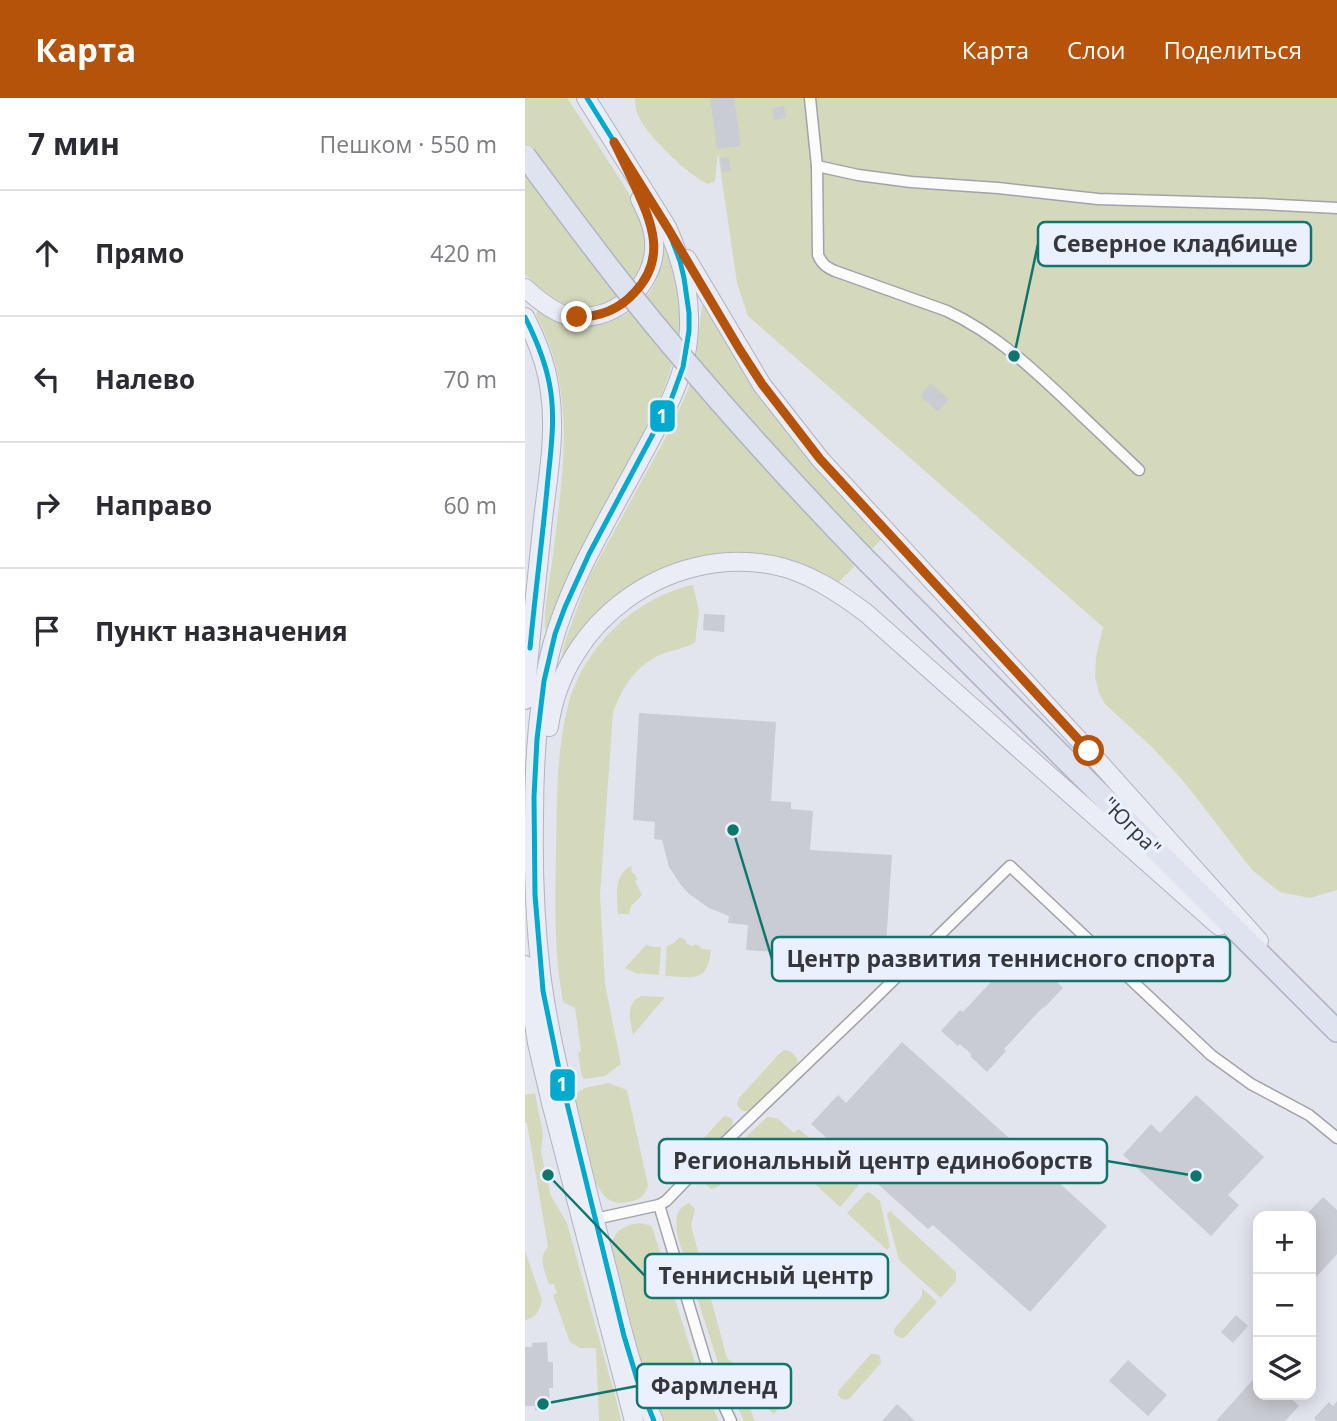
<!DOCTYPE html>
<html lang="ru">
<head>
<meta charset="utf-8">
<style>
	:root { --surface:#fff; --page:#f7f7f7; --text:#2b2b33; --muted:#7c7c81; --line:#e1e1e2; --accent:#b45309 }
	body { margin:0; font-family:"Open Sans",sans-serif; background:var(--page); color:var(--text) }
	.controls { position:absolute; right:21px; bottom:21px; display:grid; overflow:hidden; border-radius:14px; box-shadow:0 4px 18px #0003 }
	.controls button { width:63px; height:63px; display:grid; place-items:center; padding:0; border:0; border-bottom:2px solid var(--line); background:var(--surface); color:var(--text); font:35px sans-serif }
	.stop { position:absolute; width:21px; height:21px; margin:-16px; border:5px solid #b45309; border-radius:50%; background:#fff }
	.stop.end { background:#b45309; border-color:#fff; box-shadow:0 2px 7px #0008 }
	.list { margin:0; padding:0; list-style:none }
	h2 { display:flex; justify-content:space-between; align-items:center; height:91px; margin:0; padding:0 28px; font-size:30px }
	h2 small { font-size:23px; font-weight:400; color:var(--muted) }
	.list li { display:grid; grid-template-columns:46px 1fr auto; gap:21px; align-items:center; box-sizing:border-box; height:126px; padding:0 28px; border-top:2px solid var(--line) }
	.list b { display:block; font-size:26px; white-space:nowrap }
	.list em { font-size:23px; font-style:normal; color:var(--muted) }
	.icon { flex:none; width:38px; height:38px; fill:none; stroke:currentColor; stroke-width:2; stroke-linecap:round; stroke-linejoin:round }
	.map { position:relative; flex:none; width:812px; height:1323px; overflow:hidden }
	header { display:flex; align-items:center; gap:42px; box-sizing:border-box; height:98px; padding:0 35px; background:var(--accent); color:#fff }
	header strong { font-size:33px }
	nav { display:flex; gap:38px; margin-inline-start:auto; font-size:24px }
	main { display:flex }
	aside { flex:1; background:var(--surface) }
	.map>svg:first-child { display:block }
	.green { fill:#d4d9bc }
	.building { fill:#caccd3 }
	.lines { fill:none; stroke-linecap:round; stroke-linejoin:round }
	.street-casing { stroke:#a1a3a9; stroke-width:13 }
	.primary-casing { stroke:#afb4c3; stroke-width:20 }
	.highway-casing { stroke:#afb4c3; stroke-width:24 }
	.street { stroke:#fbfbfc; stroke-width:10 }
	.primary { stroke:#eaedf5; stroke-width:18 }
	.highway { stroke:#dfe3ef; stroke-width:21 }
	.highway-bridge-casing { stroke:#afb4c3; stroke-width:24; stroke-linecap:butt }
	.highway-bridge { stroke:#dfe3ef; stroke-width:21 }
	.bus-1-casing { stroke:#ebf0fe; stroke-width:10 }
	.bus-1 { stroke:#00a9ce; stroke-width:5 }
	.route { stroke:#b45309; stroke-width:9 }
	.labels { text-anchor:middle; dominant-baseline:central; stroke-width:7; stroke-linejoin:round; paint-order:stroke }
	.street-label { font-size:21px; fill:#35373d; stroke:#ebf0fe }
	.leader { fill:none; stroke:#0f766e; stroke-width:2.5 }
	.callout-dot { fill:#0f766e; stroke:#ebf0fe; stroke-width:2.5 }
	.callout { fill:#ebf0fe; stroke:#0f766e; stroke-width:2.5 }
	.callout-label { font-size:23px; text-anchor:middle; font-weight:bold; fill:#35373d }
	.line-badge { stroke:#ebf0fe; stroke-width:2.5 }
	.badge-label { font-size:19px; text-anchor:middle; font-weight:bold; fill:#fff }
</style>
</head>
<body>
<header>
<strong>Карта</strong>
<nav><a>Карта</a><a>Слои</a><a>Поделиться</a></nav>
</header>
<main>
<aside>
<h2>7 мин<small>Пешком · 550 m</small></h2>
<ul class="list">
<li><svg class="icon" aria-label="ahead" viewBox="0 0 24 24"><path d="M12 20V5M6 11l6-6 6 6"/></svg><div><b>Прямо</b></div><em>420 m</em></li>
<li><svg class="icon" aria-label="left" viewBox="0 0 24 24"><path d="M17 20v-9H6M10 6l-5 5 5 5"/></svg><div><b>Налево</b></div><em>70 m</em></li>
<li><svg class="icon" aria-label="right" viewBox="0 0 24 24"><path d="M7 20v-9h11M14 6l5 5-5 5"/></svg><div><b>Направо</b></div><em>60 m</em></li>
<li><svg class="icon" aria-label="arrive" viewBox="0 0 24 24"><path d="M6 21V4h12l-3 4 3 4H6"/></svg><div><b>Пункт назначения</b></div></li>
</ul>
</aside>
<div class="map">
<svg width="812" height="1323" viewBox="0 0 812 1323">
	<rect width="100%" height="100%" fill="#e2e5ed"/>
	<g class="green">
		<path d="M0,0H42C56,21 70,42 83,63C98,86 114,108 120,135C129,178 85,218 44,207C26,202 12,189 0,176Z"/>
		<path d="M110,0H812V792L785,800L755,794L727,772L660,685L629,651L580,606L574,595L570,579L571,559L578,529L223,218L212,185L193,55L190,83L183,86C164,78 124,39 115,21C111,14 110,8 110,0Z"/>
		<path d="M138,147L141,148C180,237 130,313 89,389C64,434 39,480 23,529L20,531C19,512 23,492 26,472C36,386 55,297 11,217L12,213C24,216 34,225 47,227C81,233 121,212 132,180C136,169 137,158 138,147Z"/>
		<path d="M177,207L183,213L223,280L359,439L314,484C291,473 268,464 243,458C193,447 124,468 86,502C67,520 55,542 37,560L38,551L44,532L63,481L143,335L163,292L170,267Z"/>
		<path d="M168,487L174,514L170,545C160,550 148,552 137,556C112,566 96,590 88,615L75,797L80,886L96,966L80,978L60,981L57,979L53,955L56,953L50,910L38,904C29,856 30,804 31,755C32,708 31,658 42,612C56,552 108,500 168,487Z"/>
		<path d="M108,767L106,770L108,776H110L112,782L110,783L117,797L106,808L104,816H93C92,797 88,776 108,767Z"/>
		<path d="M155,839L162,843L161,846L168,848L170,846L176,849V851L186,852C182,886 168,879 140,878L142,848L149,845Z"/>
		<path d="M121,847L128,849H136L134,877L110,875L100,870Z"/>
		<path d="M116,898L140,899L108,937C105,921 100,906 116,898Z"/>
		<path d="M260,952C267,953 270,957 273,963L270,970L226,1012C220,1015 214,1012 212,1006L214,1000L255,955Z"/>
		<path d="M83,985L102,992L123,1087C121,1095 117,1101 108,1103C89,1108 80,1103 71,1085L50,998L51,995L60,990Z"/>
		<path d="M10,995L18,1036L16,1054L26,1098L42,1125L92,1305L96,1323H74L71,1250H55L45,1244L28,1197L32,1195L29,1186H24C20,1173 12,1160 23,1149L2,1025H0V997Z"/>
		<path d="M199,1018L205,1019L208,1023L207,1029L162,1075H156L154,1073V1068Z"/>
		<path d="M242,1019L252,1020L269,1035L274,1031L333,1084V1088L315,1109L257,1056L242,1050L232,1051L225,1055L193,1089L186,1091L179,1085L180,1078Z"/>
		<path d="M344,1094L355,1103L365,1149L362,1152L322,1115L341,1095Z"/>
		<path d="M164,1105L170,1111L166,1128L202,1260L256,1307L249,1316L232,1301L226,1300L223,1306L230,1323H219L195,1271L153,1140C151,1127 148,1111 164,1105Z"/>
		<path d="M365,1113L431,1174V1183L416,1200L374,1162L362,1117Z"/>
		<path d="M115,1125L124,1127L127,1129L174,1277L194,1323H140L117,1269L87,1149C88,1132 100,1127 115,1125Z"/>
		<path d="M0,1153L17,1202C15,1212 10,1221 0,1222Z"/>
		<path d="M397,1190L412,1204L379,1240H375L369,1236V1231L394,1202L397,1197Z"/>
		<path d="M346,1256H351L355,1258L356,1265L325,1300L321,1302L316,1301L313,1297L314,1292Z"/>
	</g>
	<g class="building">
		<path d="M185,0H209L216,48L192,51Z"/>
		<path d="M259,8L261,20L249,22L247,10Z"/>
		<path d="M204,59L206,73L197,74L195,60Z"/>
		<path d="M406,285L424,301L413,314L395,298Z"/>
		<path d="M179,516L200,517L199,534L178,532Z"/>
		<path d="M114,615L251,624L246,703L266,704V711L288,713L285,752L367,757L360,861L221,852L223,827L203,825L204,818L184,810L164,796L156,787L144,769L137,742L129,741L130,724L108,722Z"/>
		<path d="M494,849L510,864L508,866L519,877L522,874L538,890L519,910L518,909L479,951L481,953L462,974L445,958L447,957L435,946L433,948L416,933L435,912L438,914L477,872L475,869Z"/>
		<path d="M377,944L582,1128L505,1214L408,1127L403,1131L286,1026L313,997L321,1005Z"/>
		<path d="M671,997L739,1059L703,1097L714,1107L686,1138L598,1057L626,1026L635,1035Z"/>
		<path d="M798,1099L812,1112V1156L786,1185V1118H780Z"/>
		<path d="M711,1217L723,1228L708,1245L696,1234Z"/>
		<path d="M22,1244L23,1264H28V1290H24L25,1312H10V1308H0V1249H7V1245Z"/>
		<path d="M603,1262L642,1297L623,1318L584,1283Z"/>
		<path d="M733,1276V1297H762L774,1308L760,1323H691Z"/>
		<path d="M812,1303V1323H792L789,1320L804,1304L808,1308Z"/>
		<path d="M372,1306L390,1323H357Z"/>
	</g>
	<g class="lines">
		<g class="street-casing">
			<g id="street">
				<path d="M285,0L292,68L333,77L386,84L473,90L573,101L736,106L812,110"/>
				<path d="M292,68L293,157C297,166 301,169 310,173L422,213C473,237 511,274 551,312C572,332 593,352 614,372"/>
				<path d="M134,1107L181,1264L193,1295L206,1323"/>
				<path d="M70,1121L134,1107L141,1103L171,1072L344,906L485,768L686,957L726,986L784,1017L812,1040"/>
			</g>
		</g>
		<g class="primary-casing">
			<g id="primary">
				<path d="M61,0L142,129C162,173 171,221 158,269C149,299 134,326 119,354C84,420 39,490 23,564C12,614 9,667 9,719C8,771 10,824 16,875C22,923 33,969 44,1016C55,1061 65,1105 77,1150C92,1207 103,1269 129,1323"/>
				<path d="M162,161L237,287L295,361L564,653L734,843"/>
				<path d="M0,190C12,201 25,212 40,217C86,229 133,188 129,142C128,127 121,113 115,101"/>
				<path d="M0,219C12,242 22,268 25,294C31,336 23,379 18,421C12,481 5,541 0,602"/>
				<path d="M24,629C38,523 143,447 248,467C283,474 313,494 341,515L694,828"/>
				<path d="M0,867L12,945L26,1005L109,1323"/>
			</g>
		</g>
		<g class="highway-casing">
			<path id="highway" d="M342,463L812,933"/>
		</g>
		<use href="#street" class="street"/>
		<use href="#primary" class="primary"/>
		<use href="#highway" class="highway"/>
		<g class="highway-bridge-casing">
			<path id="highway-bridge" d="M0,58C32,101 63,143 96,185C173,282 256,374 342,463"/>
		</g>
		<use href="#highway-bridge" class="highway-bridge"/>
		<g class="bus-1-casing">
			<g id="bus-1">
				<path d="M62,0L142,129L155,163L159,180L164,215V233L158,269L146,302L64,456L40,509L30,536L19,583L12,641L9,699L10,797L18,893L36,981L99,1238L112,1281L129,1323"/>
				<path d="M0,219C11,241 21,265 25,289C31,323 25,357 22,391C17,444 10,497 5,550"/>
			</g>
		</g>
		<use href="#bus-1" class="bus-1"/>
	</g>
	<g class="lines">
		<path class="route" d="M52,219C75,219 95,211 110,194C142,160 127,125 110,88C103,73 96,58 89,44L142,129L215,252L237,286L295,361L564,653"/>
	</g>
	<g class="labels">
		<g class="street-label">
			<text transform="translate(607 728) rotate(45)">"Югра"</text>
		</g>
	</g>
	<path class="leader" d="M489 258L513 146M208 732L247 861M671 1078L582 1063M23 1077L120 1178M18 1306L112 1288"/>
	<g class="callout-dot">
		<circle cx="489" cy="258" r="7"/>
		<circle cx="208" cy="732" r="7"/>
		<circle cx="671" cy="1078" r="7"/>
		<circle cx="23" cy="1077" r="7"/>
		<circle cx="18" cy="1306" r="7"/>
	</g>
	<g class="callout">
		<rect x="513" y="124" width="273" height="44" rx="7"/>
		<rect x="247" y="839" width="458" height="44" rx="7"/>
		<rect x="134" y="1041" width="448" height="44" rx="7"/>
		<rect x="120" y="1156" width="243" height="44" rx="7"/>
		<rect x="112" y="1266" width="154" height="44" rx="7"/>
	</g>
	<g class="callout-label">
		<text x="650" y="154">Северное кладбище</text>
		<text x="476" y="869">Центр развития теннисного спорта</text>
		<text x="358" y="1071">Региональный центр единоборств</text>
		<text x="241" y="1186">Теннисный центр</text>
		<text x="189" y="1296">Фармленд</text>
	</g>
	<g class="line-badge">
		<rect x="124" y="301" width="27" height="34" rx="7" fill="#00a9ce"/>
		<rect x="24" y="970" width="27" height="34" rx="7" fill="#00a9ce"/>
	</g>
	<g class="badge-label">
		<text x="137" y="325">1</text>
		<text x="37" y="993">1</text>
	</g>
</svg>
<div class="controls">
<button>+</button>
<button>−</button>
<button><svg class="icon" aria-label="layers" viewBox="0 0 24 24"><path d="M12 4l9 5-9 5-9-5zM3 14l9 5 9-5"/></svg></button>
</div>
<div class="stop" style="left:564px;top:653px"></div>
<div class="stop end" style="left:52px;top:219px"></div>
</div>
</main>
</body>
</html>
